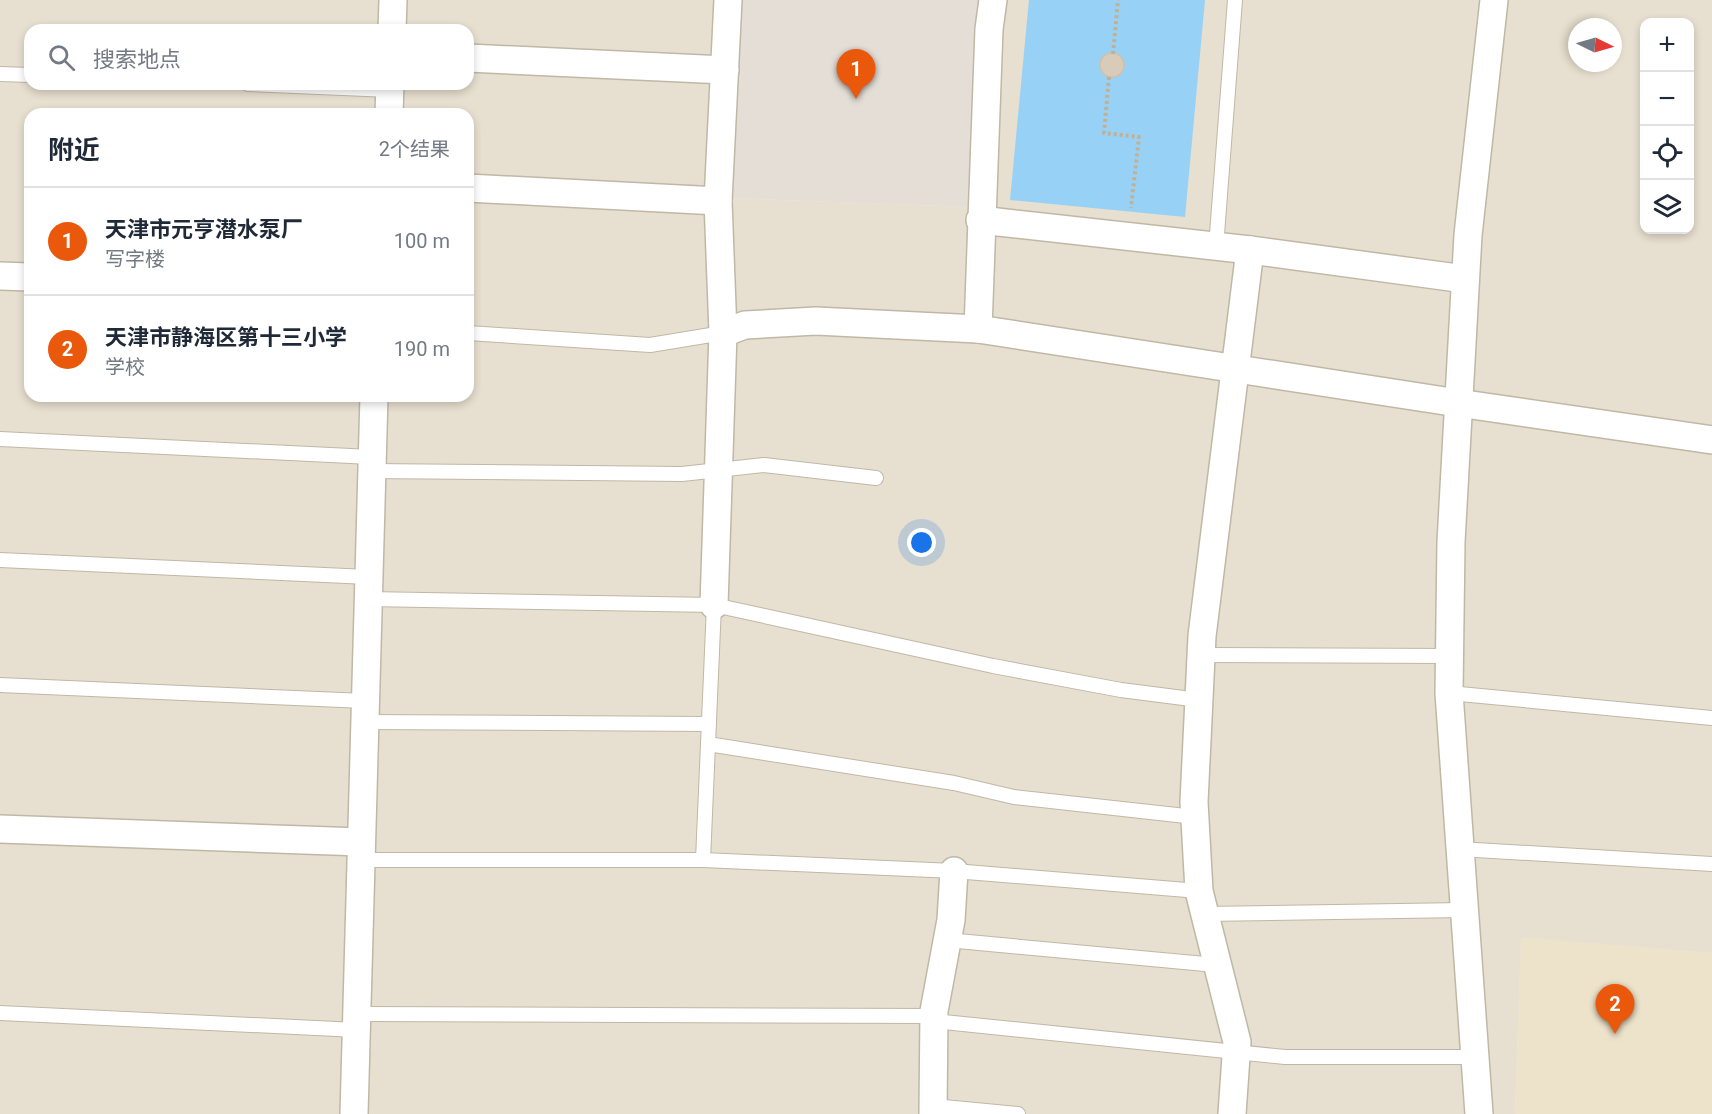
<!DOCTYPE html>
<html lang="zh">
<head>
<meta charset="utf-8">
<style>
	:root { --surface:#fff; --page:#f2f2f3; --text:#1f2937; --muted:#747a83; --line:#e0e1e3; --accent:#ea580c }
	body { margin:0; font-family:Roboto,"Noto Sans SC",sans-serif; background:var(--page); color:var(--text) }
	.controls { position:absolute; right:18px; top:18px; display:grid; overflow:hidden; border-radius:12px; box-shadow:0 3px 9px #0003 }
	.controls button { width:54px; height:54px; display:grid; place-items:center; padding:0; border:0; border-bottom:2px solid var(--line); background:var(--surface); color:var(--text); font:30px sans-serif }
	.compass { position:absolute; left:1568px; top:18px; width:54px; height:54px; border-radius:50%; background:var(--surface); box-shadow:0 3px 9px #0003; rotate:95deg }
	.you { position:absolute; left:922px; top:543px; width:21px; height:21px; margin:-15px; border:4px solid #fff; border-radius:50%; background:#1a73e8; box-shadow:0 0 0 9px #1a73e833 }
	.badge { display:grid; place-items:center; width:39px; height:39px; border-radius:50%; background:var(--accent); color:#fff; font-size:20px; font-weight:700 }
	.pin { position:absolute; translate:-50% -50px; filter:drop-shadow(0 2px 3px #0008) }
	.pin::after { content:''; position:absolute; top:32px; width:21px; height:18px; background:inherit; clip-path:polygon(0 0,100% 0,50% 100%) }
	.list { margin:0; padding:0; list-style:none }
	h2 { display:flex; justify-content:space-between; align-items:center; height:78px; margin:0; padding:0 24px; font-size:26px }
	h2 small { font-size:20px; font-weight:400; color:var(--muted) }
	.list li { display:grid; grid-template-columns:39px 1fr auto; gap:18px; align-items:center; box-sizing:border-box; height:108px; padding:0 24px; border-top:2px solid var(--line) }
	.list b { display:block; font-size:22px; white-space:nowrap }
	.list p { margin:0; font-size:20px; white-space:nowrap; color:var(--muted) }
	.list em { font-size:20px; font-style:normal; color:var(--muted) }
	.icon { flex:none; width:33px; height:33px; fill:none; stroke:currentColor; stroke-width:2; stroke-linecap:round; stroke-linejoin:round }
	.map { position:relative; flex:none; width:1712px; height:1114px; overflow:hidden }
	.search { position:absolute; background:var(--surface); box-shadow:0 3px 9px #0003; left:24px; top:24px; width:450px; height:66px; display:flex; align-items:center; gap:15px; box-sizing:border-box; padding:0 21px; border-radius:18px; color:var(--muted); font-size:22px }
	.panel { position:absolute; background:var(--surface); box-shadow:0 3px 9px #0003; left:24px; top:108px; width:450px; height:294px; border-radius:18px }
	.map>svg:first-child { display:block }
	.residential { fill:#e7dfcf; fill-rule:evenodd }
	.industrial { fill:#e4ded7 }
	.education { fill:#ede2ca }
	.water { fill:#97d2f6 }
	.building { fill:#d8cbb9; stroke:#d0c0a9; stroke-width:1.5 }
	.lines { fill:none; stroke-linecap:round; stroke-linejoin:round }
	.service-casing { stroke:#c1b7a7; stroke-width:16 }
	.minor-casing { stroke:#c1b7a7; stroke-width:30 }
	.path { stroke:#c1b094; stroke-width:4; stroke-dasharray:3 3; stroke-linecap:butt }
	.service { stroke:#fff; stroke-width:14 }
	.minor { stroke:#fff; stroke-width:27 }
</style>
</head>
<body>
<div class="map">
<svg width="1712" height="1114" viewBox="0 0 1712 1114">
	<rect width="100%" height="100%" fill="#f2ede1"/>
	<path class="residential" d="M0,0H742L731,198L969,207L982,0H1712V953L1521,938L1515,1114H0ZM1644,22H1690V230H1644ZM1577,27H1613V63H1577ZM30,30H468V84H30ZM30,114H468V396H30Z"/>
	<path class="industrial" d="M742,0H982L969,207L731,198Z"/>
	<path class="education" d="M1521,937L1712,953V1114H1515Z"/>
	<path class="water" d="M1029,0H1205L1185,217L1010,200Z"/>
	<circle class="building" cx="1112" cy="65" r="12"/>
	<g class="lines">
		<g class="service-casing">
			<g id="service">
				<path d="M0,74L30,75"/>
				<path d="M248,84L390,90"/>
				<path d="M1216,247L1235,0"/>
				<path d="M468,333L650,345L723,333"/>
				<path d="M0,439L371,457"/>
				<path d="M370,471L682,474L764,465L876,478"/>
				<path d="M0,560L368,577"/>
				<path d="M367,599L714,605L993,666L1121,690L1199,700"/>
				<path d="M1201,655L1450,656"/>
				<path d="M0,685L365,701"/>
				<path d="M1449,693L1712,718"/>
				<path d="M364,722L709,724"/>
				<path d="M708,744L954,783L1014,797L1195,817"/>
				<path d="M1459,849L1712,864"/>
				<path d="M361,860H703L954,871L1199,891"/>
				<path d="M703,860L714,605"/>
				<path d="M1204,914L1464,910"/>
				<path d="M947,940L1216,965"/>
				<path d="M0,1013L357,1030"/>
				<path d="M357,1014L934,1016"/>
				<path d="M934,1021L1285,1057H1474"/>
				<path d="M933,1106L1018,1114"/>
			</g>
		</g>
		<g class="minor-casing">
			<g id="minor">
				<path d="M392,30L393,0"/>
				<path d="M468,58L725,70"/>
				<path d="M389,114L390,84"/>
				<path d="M468,188L718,201"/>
				<path d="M980,220L1250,250L1465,279"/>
				<path d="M0,276L30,277"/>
				<path d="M978,329L989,29L993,0"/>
				<path d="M723,333L745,325L816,321L978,329L1458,403L1712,440"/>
				<path d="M714,605L723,333L718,201L728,0"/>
				<path d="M0,829L361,842"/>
				<path d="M354,1114L374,396"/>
				<path d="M933,1114L934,1011L951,920L954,871"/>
				<path d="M1232,1114L1237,1042L1199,891L1194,802L1202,636L1250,250"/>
				<path d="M1479,1114L1449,693L1451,542L1468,235L1494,0"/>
			</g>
		</g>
		<g class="path">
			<path d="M1113,54L1118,0"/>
			<path d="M1109,77L1104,133L1139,137L1131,208"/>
		</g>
		<use href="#service" class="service"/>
		<use href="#minor" class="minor"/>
	</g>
</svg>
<div class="controls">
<button>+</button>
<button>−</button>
<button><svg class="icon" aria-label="locate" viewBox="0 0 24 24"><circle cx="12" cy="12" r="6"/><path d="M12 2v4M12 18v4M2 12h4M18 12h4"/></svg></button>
<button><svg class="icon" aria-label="layers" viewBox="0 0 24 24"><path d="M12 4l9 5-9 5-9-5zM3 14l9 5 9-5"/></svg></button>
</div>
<svg class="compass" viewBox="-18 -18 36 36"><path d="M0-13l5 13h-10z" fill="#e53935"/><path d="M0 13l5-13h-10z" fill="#747a83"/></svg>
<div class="you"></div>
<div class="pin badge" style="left:856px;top:99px">1</div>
<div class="pin badge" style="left:1615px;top:1034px">2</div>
<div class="search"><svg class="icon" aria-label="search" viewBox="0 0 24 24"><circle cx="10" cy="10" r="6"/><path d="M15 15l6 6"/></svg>搜索地点</div>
<section class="panel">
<h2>附近<small>2个结果</small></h2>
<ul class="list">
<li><span class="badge">1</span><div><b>天津市元亨潜水泵厂</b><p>写字楼</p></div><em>100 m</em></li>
<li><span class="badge">2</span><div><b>天津市静海区第十三小学</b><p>学校</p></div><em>190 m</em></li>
</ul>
</section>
</div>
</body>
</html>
